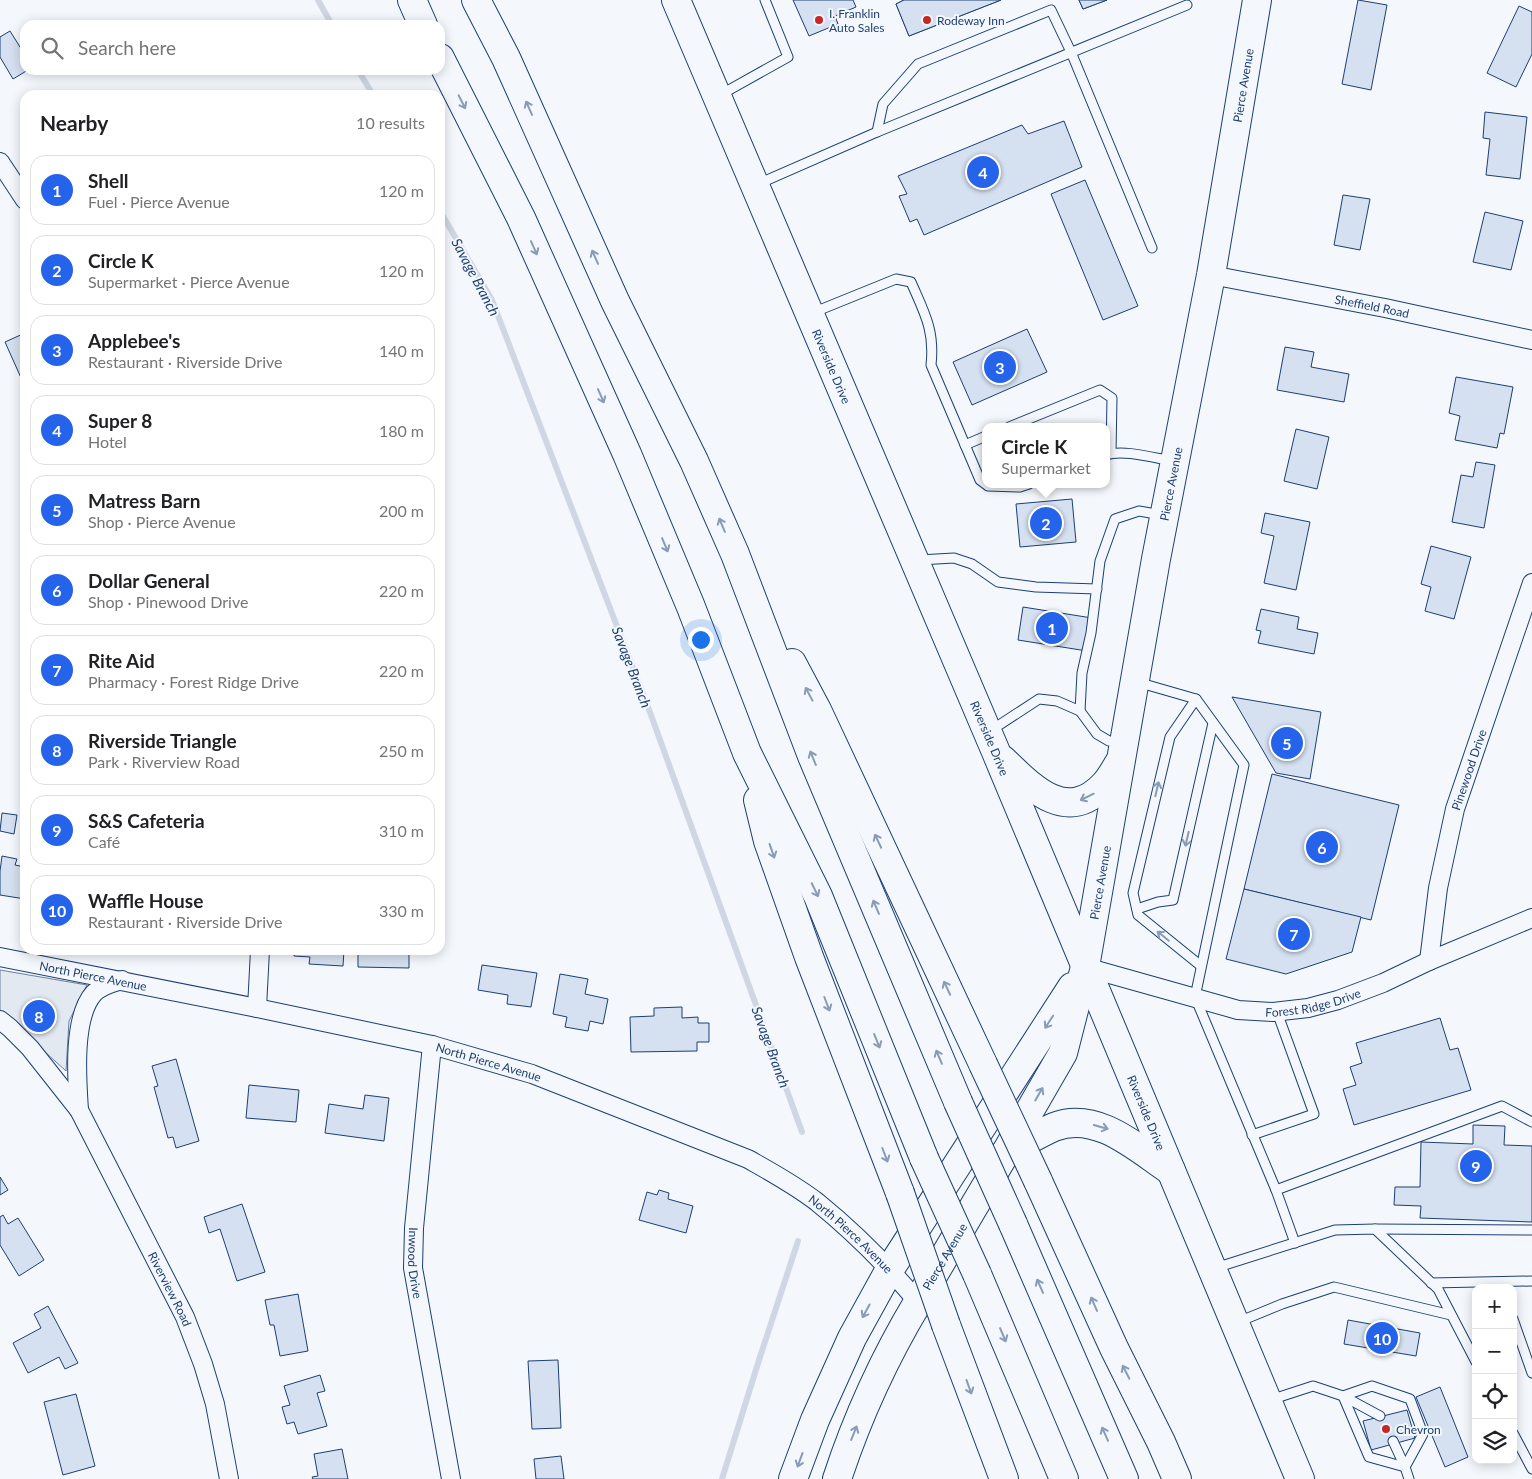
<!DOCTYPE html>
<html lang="en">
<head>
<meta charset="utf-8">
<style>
	:root { --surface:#fff; --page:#f2f2f2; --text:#202124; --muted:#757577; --line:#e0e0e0; --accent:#2563eb }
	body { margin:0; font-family:Lato,sans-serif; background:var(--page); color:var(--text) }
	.controls { position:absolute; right:15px; bottom:15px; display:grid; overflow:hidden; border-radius:10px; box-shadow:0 2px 12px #0003 }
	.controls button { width:45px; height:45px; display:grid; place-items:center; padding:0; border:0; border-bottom:1px solid var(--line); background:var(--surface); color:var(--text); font:25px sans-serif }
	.you { position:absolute; left:700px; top:639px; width:18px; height:18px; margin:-12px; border:4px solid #fff; border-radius:50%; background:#1a73e8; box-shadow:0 0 0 8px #1a73e833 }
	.badge { display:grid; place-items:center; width:32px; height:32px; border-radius:50%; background:var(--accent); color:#fff; font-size:16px; font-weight:700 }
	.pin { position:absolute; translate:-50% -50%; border:2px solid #fff; box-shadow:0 1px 5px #0006 }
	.popup { position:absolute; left:982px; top:423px; width:128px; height:65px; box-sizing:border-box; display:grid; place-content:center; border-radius:10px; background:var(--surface); filter:drop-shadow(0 1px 4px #0005); font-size:16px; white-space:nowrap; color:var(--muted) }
	.popup b { font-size:19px; color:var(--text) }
	.popup::after { content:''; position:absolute; left:50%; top:100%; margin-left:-10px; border:10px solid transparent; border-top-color:var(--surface) }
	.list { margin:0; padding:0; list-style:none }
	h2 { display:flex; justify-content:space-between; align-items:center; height:65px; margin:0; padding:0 20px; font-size:21px }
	h2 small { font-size:16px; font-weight:400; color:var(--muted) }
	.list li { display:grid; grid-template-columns:32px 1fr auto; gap:15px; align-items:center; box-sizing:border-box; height:70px; margin:0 10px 10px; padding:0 10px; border:1px solid var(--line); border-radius:15px }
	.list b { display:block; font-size:19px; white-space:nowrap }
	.list p { margin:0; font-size:16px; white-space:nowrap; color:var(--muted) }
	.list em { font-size:16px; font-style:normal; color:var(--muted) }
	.icon { flex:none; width:28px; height:28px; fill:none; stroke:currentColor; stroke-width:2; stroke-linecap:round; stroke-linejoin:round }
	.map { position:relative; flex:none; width:1532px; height:1479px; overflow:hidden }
	.search { position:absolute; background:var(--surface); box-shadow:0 2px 12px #0003; left:20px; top:20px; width:425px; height:55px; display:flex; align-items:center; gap:12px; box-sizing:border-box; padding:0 18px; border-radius:15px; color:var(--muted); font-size:19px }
	.panel { position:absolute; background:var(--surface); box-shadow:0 2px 12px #0003; left:20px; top:90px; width:425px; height:865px; border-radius:15px }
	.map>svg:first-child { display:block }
	.green { fill:#e3e9f0; stroke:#687fa3 }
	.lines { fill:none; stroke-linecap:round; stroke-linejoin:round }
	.stream { stroke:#cfd7e4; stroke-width:6 }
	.building { fill:#d5e0f0; stroke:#1d3f73 }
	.lane-casing { stroke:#1d3f73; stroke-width:11 }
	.street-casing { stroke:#1d3f73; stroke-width:20 }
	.primary-casing { stroke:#1d3f73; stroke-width:30 }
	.highway-casing { stroke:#1d3f73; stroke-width:30 }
	.lane { stroke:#f4f7fb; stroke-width:9 }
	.street { stroke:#f4f7fb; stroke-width:18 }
	.primary { stroke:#f4f7fb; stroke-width:28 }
	.highway { stroke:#f4f7fb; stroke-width:28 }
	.highway-bridge-casing { stroke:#1d3f73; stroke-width:30; stroke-linecap:butt }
	.highway-bridge { stroke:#f4f7fb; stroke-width:28 }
	.oneway { stroke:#889bb7 }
	.poi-dot { fill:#c62828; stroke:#f4f7fb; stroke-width:2 }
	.labels { text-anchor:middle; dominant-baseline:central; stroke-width:4; stroke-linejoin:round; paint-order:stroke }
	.poi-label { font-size:12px; fill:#1d3f73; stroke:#f4f7fb; text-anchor:start }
	.street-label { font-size:12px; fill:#1d3f73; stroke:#f4f7fb }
	.water-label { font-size:14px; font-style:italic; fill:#1d3f73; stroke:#f4f7fb }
</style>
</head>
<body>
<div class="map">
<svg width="1532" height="1479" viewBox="0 0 1532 1479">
	<rect width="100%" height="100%" fill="#f4f7fb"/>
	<path class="green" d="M0,970L87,985L69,1021L66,1071L0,1011Z"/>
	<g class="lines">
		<g class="stream">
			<path d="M318,0L332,25"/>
			<path d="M358,70L373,95"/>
			<path d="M440,211L492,300L651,715L802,1132"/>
			<path d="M722,1479L759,1360L798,1241"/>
		</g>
	</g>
	<g class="building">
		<path d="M793,0H853L856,7L835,16L838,24L809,36Z"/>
		<path d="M904,0H1001L909,36L896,4Z"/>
		<path d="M904,0H1001L909,36L896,4Z"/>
		<path d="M1079,0H1107L1083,9Z"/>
		<path d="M1079,0H1107L1083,9Z"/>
		<path d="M1358,0L1387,5L1371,90L1342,84Z"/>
		<path d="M1519,6L1532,12V54L1516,87L1487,73Z"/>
		<path d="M10,31L25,55V70H28L13,79L0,57V37Z"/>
		<path d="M1485,112L1527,117L1520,179L1486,175L1490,139L1483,138Z"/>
		<path d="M1064,121L1082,167L924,235L917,219L910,222L899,196L907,194L898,176L1022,125L1028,134Z"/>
		<path d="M1085,180L1138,306L1103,320L1051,194Z"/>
		<path d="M1343,195L1370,199L1360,250L1334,245Z"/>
		<path d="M1485,212L1523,221L1511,270L1473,262Z"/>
		<path d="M1027,329L1047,372L972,405L953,362Z"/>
		<path d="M25,333V378L22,380L5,342Z"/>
		<path d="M1285,347L1314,352L1311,367L1349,374L1344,402L1277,390Z"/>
		<path d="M1456,377L1513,387L1504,434L1500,433L1497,448L1455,440L1460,416L1449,413Z"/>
		<path d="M1296,429L1329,437L1317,489L1284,481Z"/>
		<path d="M1476,462L1495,465L1484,528L1452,522L1461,475L1473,477Z"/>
		<path d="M1072,499L1076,542L1020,547L1016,504Z"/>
		<path d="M1265,513L1310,522L1296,590L1264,583L1274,536L1261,533Z"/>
		<path d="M1431,546L1471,557L1454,619L1425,611L1431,587L1421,584Z"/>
		<path d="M1023,607L1092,618L1087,651L1018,640Z"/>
		<path d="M1261,609L1299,617L1297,629L1318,633L1314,654L1258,643L1261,631L1256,630Z"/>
		<path d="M1232,697L1321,712L1310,779L1276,773Z"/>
		<path d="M1272,774L1399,805L1371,920L1244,889Z"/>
		<path d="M2,813L17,815L14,834L0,831Z"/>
		<path d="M2,856L17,859L15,865L25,867V899L0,895V871Z"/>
		<path d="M1244,889L1361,917L1352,952L1286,974L1226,959Z"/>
		<path d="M294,950H344L343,966L309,964L310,957L294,956Z"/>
		<path d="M358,950H409V968L358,967Z"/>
		<path d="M482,965L537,973L531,1007L507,1004L508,995L478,990Z"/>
		<path d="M560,974L588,979L585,994L608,999L603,1024L590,1021L588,1031L565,1027L567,1017L553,1014Z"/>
		<path d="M682,1007V1018L698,1017V1023H709V1042H697V1051L631,1052L630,1017L654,1016V1008Z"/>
		<path d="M1440,1018L1450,1050L1458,1048L1471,1090L1354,1125L1343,1089L1356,1085L1350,1067L1362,1063L1356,1043Z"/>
		<path d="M176,1059L199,1141L176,1148L173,1137L168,1138L154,1087L158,1086L152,1066Z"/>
		<path d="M249,1085L299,1090L296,1122L246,1118Z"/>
		<path d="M365,1095L389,1098L384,1141L325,1133L329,1104L363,1109Z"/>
		<path d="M1473,1125L1505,1126L1504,1145L1532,1146V1222L1420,1218L1421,1206L1394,1205L1395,1187H1420L1421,1142L1473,1144Z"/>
		<path d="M0,1177L8,1190L0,1195Z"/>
		<path d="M659,1190L669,1193L668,1199L693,1206L686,1233L639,1220L647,1192L657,1195Z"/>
		<path d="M242,1204L265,1272L237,1281L220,1229L209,1233L204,1217Z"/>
		<path d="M3,1215L8,1224L18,1218L44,1260L19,1276L0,1245V1217Z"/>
		<path d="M298,1294L308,1351L280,1356L274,1325H270L265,1300Z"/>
		<path d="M48,1306L78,1363L65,1369L59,1357L28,1373L13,1343L41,1328L34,1314Z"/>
		<path d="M1348,1320L1420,1333L1416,1356L1344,1344Z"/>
		<path d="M558,1360L561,1428L532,1429L528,1361Z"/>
		<path d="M320,1375L325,1391L317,1393L327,1426L298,1434L294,1422L287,1424L282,1407L290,1405L284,1386Z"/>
		<path d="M1440,1387L1468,1457L1445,1467L1416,1397Z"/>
		<path d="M76,1394L95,1466L63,1475L44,1402Z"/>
		<path d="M1407,1410L1415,1438L1371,1450L1363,1421Z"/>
		<path d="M342,1449L348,1479H313L312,1477L318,1476L314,1454Z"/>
		<path d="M561,1456L564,1479H536L534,1459Z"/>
	</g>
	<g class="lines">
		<g class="lane-casing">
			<g id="lane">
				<path d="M720,95L788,57L765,0"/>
				<path d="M877,132L883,104L918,64L1051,10L1071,52L1152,248"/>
				<path d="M758,184L877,132L1187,5"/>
				<path d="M812,313L896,279L911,282C924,312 935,330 931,365L980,480L988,486L1020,487L1029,484"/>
				<path d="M1009,427L1100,390L1112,398L1111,453"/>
				<path d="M965,445L986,436"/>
				<path d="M1106,455C1123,449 1154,458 1172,461"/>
				<path d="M919,560L954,558L972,564L998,582L1036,587L1097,589"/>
				<path d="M1137,682L1196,699L1244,765L1195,997L1276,1190"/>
				<path d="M1196,699L1170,737L1133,893L1138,915L1201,966"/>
				<path d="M1080,711L1082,673L1091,633L1100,561L1115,519L1139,511L1162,515"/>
				<path d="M990,731L1039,699L1057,701L1080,711L1097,734L1109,741L1121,742"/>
				<path d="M1137,909L1158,902L1173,900L1213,723"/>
				<path d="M1252,1135L1314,1114L1277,1012"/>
				<path d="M1375,1229L1532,1230"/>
				<path d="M1295,1243L1276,1190L1502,1106L1532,1122"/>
				<path d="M1215,1268L1335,1230L1375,1229L1438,1289L1476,1362"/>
				<path d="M1431,1283L1532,1281"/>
				<path d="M1513,1319L1532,1373"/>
				<path d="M1238,1322L1282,1304L1334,1287L1451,1315"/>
				<path d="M1372,1386L1410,1399L1423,1434L1405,1467L1369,1457L1343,1396Z"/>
				<path d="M1270,1400L1313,1386L1343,1396L1380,1416"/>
				<path d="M1513,1433L1532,1469"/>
				<path d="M1393,1441L1405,1467L1409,1479"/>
			</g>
		</g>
		<g class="street-casing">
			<g id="street">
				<path d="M0,162L25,200"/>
				<path id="s1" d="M1211,275L1385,308L1532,340"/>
				<path id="s2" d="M0,957L257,1008L432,1045L532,1074L748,1159C771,1172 795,1185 817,1202C854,1232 887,1265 918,1302"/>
				<path id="s3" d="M1429,961L1438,888L1455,809L1532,583"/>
				<path id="s4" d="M1085,967L1238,1010L1273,1012L1308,1008L1338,1000L1383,983L1429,961L1532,918"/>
				<path d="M257,1008L260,950"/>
				<path id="s5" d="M0,1020L10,1028L30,1048L79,1110L185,1317L203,1364L215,1404L229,1479"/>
				<path id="s6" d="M432,1045L414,1228L413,1268L451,1479"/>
				<path d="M79,1110C77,1080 72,1017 94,993C102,985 112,983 122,980"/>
			</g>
		</g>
		<g class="primary-casing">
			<g id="primary">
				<path id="s7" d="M676,0L996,752L1300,1479"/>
				<path d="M1003,760C1031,787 1066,825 1104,785C1110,779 1114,771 1119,763"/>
				<path d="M1006,1152C1022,1144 1038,1134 1054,1127C1097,1110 1138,1149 1171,1171"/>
				<path d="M890,1269L1072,987"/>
				<path id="s8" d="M921,1296L1006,1152L1063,1053L1085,967L1156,559L1211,275L1257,0"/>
			</g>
		</g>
		<g class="highway-casing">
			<g id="highway">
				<path d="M412,0L423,25"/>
				<path d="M476,0L506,58L615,301L694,461L735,554L812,756L958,1102"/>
				<path d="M440,58L521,218L627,454L691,607L747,753L818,896L924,1158"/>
				<path d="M792,663L817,710L983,1064"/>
				<path d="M758,800L768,841L809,957L900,1193"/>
				<path d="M1038,1181L1114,1348L1161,1442L1177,1479"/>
				<path d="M1013,1224L1124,1479"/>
				<path d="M977,1274L1064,1479"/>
				<path d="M946,1325L1004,1479"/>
				<path d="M793,1479L815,1420L852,1338L890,1269"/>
				<path d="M837,1479C857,1418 885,1357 918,1302"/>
			</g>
		</g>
		<use href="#lane" class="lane"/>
		<use href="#street" class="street"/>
		<use href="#primary" class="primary"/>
		<use href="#highway" class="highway"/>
		<g class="highway-bridge-casing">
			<g id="highway-bridge">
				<path d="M983,1064L1038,1181"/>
				<path d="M958,1102L1013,1224"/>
				<path d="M924,1158L977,1274"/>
				<path d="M900,1193L946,1325"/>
			</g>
		</g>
		<use href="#highway-bridge" class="highway-bridge"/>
	</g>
	<defs><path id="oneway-shaft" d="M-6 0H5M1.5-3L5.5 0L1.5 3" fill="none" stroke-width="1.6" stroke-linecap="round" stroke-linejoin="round" transform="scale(1.25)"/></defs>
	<g class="oneway">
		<use href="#oneway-shaft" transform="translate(462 102) rotate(63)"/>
		<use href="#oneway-shaft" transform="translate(529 108) rotate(-114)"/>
		<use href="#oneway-shaft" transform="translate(534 248) rotate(66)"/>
		<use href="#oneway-shaft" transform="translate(595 257) rotate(-114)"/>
		<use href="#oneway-shaft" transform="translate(601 396) rotate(66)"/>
		<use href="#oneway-shaft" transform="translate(722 525) rotate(-113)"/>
		<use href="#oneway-shaft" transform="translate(665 545) rotate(67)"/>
		<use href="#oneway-shaft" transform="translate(809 694) rotate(-118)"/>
		<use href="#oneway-shaft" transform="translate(813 758) rotate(-112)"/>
		<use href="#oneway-shaft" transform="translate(1157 789) rotate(-77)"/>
		<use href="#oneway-shaft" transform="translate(1087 797) rotate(154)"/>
		<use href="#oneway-shaft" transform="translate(1187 839) rotate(103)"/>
		<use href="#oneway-shaft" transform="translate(878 841) rotate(-115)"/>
		<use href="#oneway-shaft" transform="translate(772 851) rotate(71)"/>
		<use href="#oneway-shaft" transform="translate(815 890) rotate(64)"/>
		<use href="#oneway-shaft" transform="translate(876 907) rotate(-113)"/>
		<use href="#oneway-shaft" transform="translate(1163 936) rotate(-141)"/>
		<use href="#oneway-shaft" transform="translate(947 988) rotate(-115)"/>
		<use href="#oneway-shaft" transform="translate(827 1004) rotate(69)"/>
		<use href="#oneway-shaft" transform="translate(1049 1022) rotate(123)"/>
		<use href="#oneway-shaft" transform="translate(877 1041) rotate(68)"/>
		<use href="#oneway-shaft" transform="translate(939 1057) rotate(-113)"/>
		<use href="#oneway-shaft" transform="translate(1039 1094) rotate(-60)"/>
		<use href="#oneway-shaft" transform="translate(1101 1127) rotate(16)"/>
		<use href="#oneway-shaft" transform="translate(885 1155) rotate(69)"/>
		<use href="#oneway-shaft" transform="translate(1040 1286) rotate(-114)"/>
		<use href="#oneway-shaft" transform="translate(1094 1304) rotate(-114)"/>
		<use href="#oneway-shaft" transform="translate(866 1311) rotate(119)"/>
		<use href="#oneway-shaft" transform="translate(1003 1335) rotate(67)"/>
		<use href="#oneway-shaft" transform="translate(1126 1372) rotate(-117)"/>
		<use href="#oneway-shaft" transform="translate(969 1387) rotate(70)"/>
		<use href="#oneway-shaft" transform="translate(854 1433) rotate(-68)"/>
		<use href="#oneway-shaft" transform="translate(1105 1434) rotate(-114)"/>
		<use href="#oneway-shaft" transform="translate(800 1460) rotate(110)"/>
	</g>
	<g class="poi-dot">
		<circle cx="819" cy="20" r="5"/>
		<circle cx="927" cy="20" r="5"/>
		<circle cx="1386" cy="1429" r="5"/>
	</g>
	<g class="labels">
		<g class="poi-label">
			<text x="829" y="13">I. Franklin<tspan x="829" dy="14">Auto Sales</tspan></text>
			<text x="937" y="20">Rodeway Inn</text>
			<text x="1396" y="1429">Chevron</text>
		</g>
		<g class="street-label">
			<text stroke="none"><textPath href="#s8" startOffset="1266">Pierce Avenue</textPath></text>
			<text stroke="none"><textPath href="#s1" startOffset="164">Sheffield Road</textPath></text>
			<text stroke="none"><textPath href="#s7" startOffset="398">Riverside Drive</textPath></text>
			<text stroke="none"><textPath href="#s8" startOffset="861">Pierce Avenue</textPath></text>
			<text stroke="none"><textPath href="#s7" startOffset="802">Riverside Drive</textPath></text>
			<text stroke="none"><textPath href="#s3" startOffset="196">Pinewood Drive</textPath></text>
			<text stroke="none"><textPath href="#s8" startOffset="456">Pierce Avenue</textPath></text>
			<text stroke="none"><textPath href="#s2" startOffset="95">North Pierce Avenue</textPath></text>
			<text stroke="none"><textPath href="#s4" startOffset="235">Forest Ridge Drive</textPath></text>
			<text stroke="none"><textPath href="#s2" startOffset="500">North Pierce Avenue</textPath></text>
			<text stroke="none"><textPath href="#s7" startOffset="1208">Riverside Drive</textPath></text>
			<text stroke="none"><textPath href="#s2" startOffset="905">North Pierce Avenue</textPath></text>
			<text stroke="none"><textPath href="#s8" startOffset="46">Pierce Avenue</textPath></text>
			<text stroke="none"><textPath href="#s6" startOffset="219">Inwood Drive</textPath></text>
			<text stroke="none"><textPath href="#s5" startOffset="321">Riverview Road</textPath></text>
		</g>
		<g class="water-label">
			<text transform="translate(476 277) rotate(62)">Savage Branch</text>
			<text transform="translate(632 667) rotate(69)">Savage Branch</text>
			<text transform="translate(771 1047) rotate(70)">Savage Branch</text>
		</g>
	</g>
</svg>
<div class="controls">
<button>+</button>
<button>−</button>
<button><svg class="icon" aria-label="locate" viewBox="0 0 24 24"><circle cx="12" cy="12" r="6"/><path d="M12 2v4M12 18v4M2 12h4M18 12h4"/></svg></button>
<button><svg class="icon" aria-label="layers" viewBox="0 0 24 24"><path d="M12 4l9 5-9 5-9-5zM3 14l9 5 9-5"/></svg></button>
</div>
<div class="you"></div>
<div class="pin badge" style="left:1052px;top:628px">1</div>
<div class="pin badge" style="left:1046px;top:523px">2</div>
<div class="popup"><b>Circle K</b>Supermarket</div>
<div class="pin badge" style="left:1000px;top:367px">3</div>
<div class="pin badge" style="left:983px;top:172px">4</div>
<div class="pin badge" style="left:1287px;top:743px">5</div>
<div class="pin badge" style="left:1322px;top:847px">6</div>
<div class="pin badge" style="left:1294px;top:934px">7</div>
<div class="pin badge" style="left:39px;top:1016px">8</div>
<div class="pin badge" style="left:1476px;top:1166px">9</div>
<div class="pin badge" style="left:1382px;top:1338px">10</div>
<div class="search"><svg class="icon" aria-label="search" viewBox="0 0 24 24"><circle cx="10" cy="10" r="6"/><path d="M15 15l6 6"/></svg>Search here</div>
<section class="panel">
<h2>Nearby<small>10 results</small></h2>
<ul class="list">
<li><span class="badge">1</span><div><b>Shell</b><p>Fuel · Pierce Avenue</p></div><em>120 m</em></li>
<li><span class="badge">2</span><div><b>Circle K</b><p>Supermarket · Pierce Avenue</p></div><em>120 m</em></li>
<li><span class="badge">3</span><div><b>Applebee's</b><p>Restaurant · Riverside Drive</p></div><em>140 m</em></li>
<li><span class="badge">4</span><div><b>Super 8</b><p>Hotel</p></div><em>180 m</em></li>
<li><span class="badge">5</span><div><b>Matress Barn</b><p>Shop · Pierce Avenue</p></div><em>200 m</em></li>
<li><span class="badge">6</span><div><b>Dollar General</b><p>Shop · Pinewood Drive</p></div><em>220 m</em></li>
<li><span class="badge">7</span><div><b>Rite Aid</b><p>Pharmacy · Forest Ridge Drive</p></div><em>220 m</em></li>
<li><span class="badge">8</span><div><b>Riverside Triangle</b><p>Park · Riverview Road</p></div><em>250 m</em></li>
<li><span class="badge">9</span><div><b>S&amp;S Cafeteria</b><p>Café</p></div><em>310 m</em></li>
<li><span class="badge">10</span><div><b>Waffle House</b><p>Restaurant · Riverside Drive</p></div><em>330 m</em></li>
</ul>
</section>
</div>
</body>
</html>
